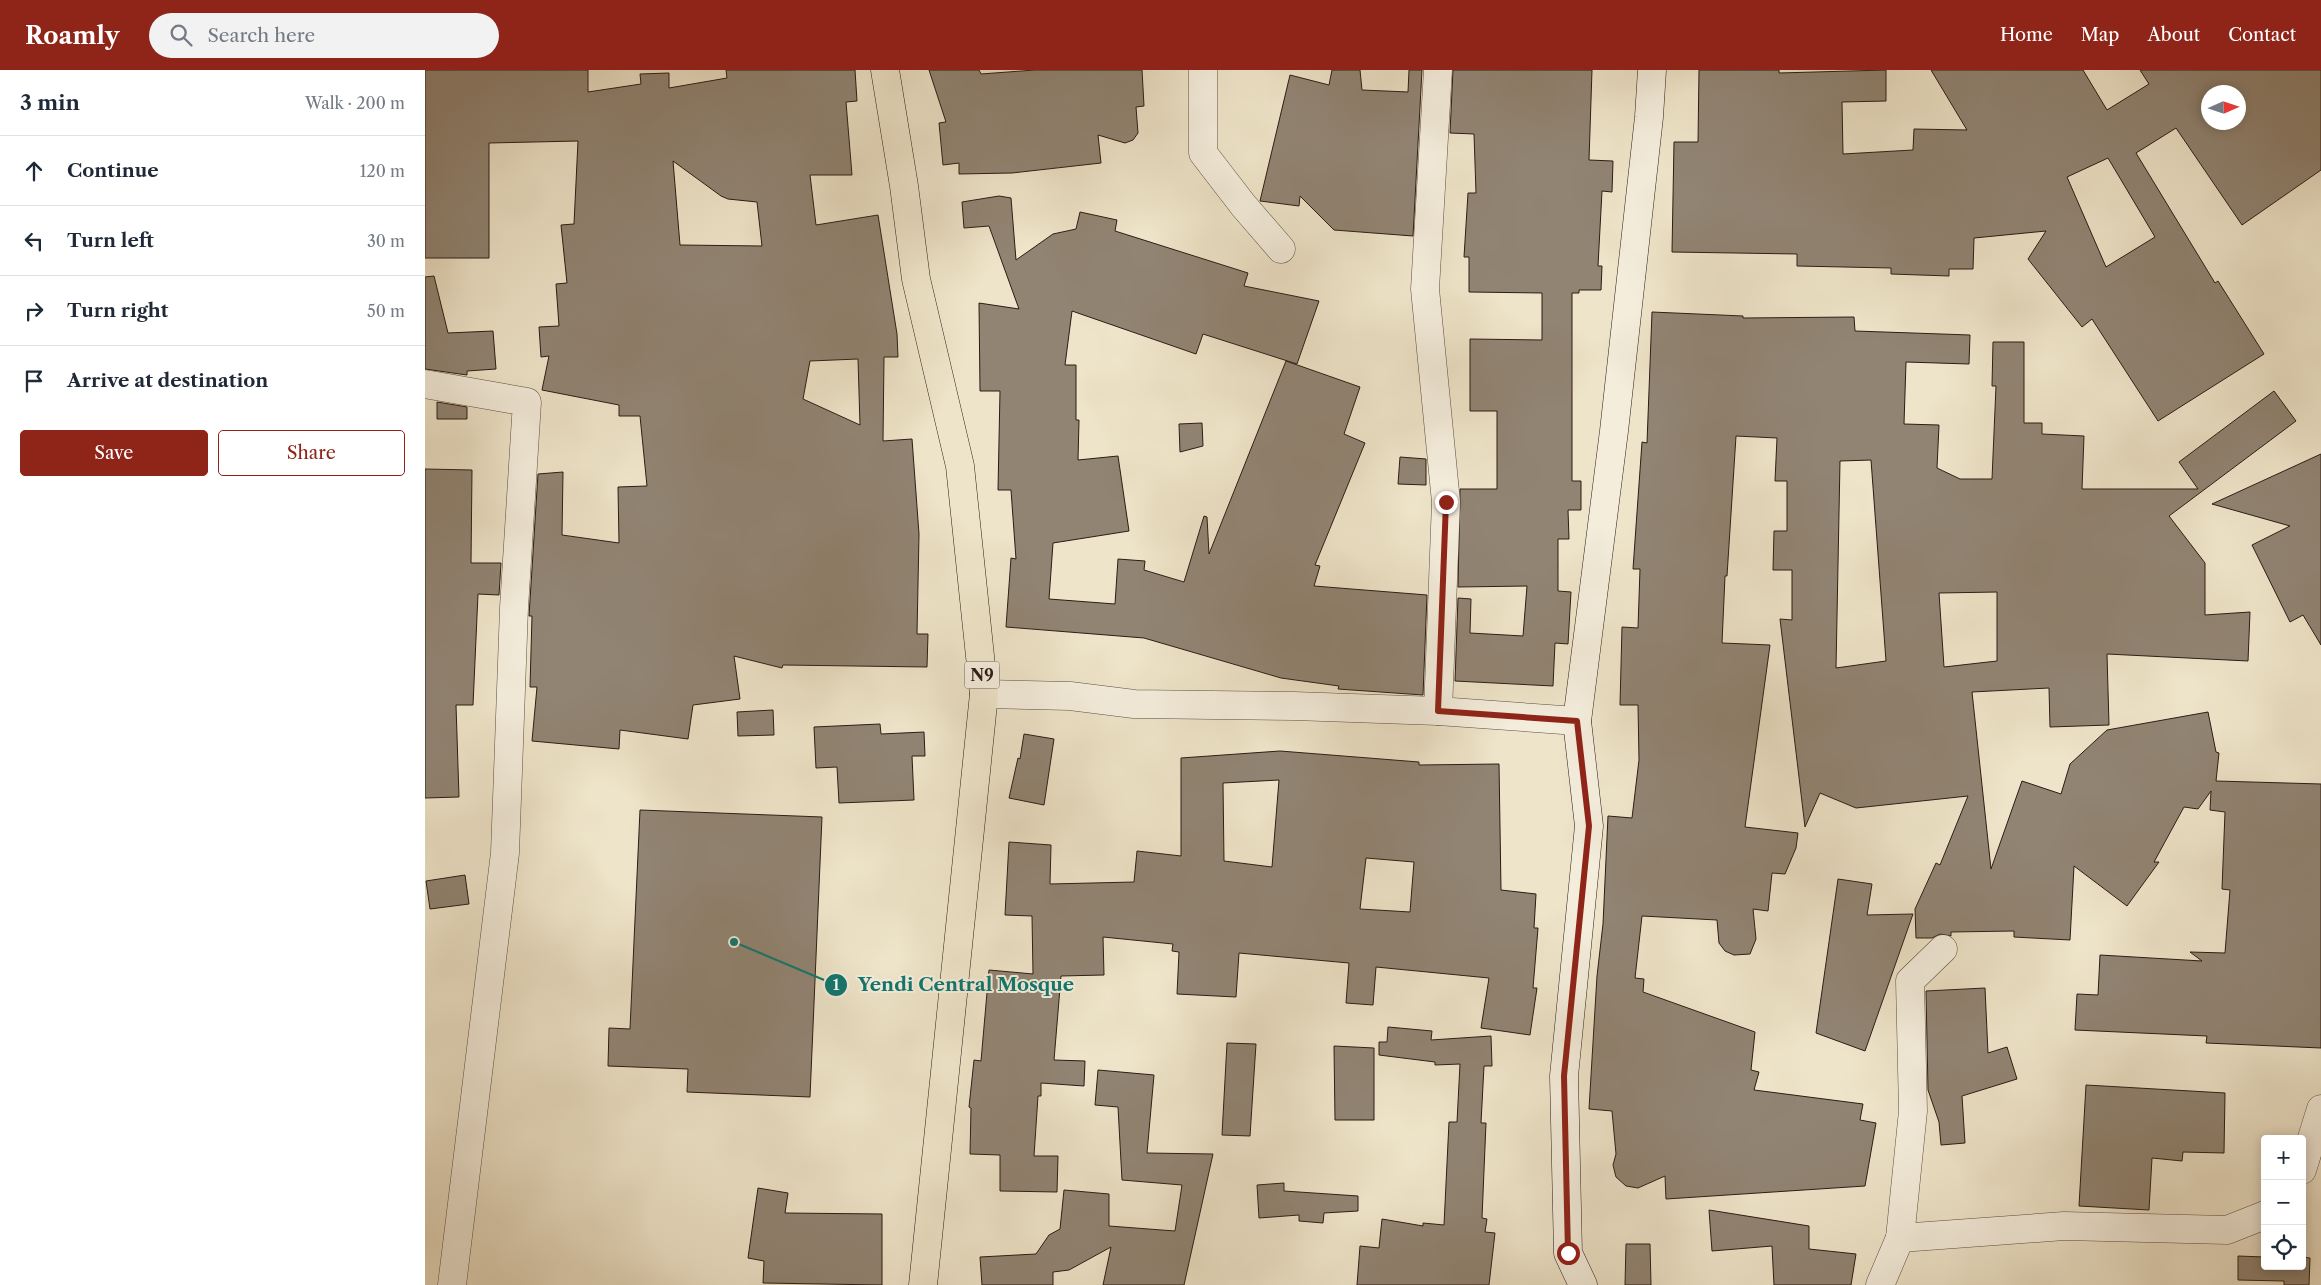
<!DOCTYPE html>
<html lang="en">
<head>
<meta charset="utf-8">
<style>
	:root { --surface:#fff; --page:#f2f2f3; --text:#1f2937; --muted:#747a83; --line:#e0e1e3; --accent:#8f2418 }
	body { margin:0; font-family:"Libre Caslon Text",serif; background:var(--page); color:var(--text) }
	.controls { position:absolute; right:15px; bottom:15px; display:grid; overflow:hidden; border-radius:5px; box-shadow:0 2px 12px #0003 }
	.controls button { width:45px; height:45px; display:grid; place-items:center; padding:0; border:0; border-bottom:1px solid var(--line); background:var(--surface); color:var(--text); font:25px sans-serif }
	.compass { position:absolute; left:1776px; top:15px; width:45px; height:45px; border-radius:50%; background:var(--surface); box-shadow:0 2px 12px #0003; rotate:87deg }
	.stop { position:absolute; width:15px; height:15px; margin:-11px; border:4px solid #8f2418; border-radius:50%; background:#fff }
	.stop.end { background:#8f2418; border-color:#fff; box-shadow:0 1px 5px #0008 }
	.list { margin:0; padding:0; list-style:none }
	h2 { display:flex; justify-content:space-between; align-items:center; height:65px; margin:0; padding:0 20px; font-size:21px }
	h2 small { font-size:16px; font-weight:400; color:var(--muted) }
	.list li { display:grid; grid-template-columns:32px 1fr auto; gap:15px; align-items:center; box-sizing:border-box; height:70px; padding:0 20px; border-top:1px solid var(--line) }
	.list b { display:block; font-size:19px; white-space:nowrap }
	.list em { font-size:16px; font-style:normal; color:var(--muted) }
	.actions { display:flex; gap:10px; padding:15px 20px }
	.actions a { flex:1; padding:11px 0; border:1px solid var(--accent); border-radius:5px; text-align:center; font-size:18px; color:var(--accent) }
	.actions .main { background:var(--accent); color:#fff }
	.icon { flex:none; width:28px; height:28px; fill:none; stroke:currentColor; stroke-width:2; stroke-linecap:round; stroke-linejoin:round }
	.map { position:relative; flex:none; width:1896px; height:1215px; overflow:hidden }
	header { display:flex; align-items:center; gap:30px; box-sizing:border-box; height:70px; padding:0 25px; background:var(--accent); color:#fff }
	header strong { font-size:24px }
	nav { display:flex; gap:28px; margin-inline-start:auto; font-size:18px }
	.search { width:350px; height:45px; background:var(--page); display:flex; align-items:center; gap:12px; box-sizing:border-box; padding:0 18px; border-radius:28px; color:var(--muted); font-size:19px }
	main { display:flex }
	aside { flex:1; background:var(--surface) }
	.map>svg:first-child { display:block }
	.building { fill:#918473; stroke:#2c1c15; fill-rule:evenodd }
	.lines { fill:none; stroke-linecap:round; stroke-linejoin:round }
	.street-casing { stroke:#5c4e42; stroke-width:29 }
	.secondary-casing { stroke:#2c1c15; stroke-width:29 }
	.highway-casing { stroke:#2c1c15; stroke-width:29 }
	.street { stroke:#f4eddc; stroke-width:28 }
	.secondary { stroke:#f4eddc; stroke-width:28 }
	.highway { stroke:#eee4c9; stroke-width:28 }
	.route { stroke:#8f2418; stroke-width:6 }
	.labels { text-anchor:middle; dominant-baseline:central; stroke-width:4; stroke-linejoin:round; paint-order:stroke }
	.shield { fill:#f4eddc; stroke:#685b51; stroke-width:1 }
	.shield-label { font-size:16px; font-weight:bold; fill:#2c1c15 }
	.leader { fill:none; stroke:#0f766e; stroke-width:2 }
	.callout-dot { fill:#0f766e; stroke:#f4eddc; stroke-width:2 }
	.mark-label { font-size:15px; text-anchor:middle; font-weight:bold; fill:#fff }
	.callout-label { font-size:19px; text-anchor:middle; font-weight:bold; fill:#0f766e; stroke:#f4eddc; stroke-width:4; stroke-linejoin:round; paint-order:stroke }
</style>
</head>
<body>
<header>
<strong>Roamly</strong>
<div class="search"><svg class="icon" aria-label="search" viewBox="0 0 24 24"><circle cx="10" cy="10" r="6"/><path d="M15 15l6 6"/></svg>Search here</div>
<nav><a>Home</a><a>Map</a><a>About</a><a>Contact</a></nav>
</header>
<main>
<aside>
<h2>3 min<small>Walk · 200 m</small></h2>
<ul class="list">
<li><svg class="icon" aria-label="ahead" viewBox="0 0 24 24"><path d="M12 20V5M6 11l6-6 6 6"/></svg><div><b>Continue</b></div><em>120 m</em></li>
<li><svg class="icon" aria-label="left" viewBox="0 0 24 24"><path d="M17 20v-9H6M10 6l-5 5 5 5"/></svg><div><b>Turn left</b></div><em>30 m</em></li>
<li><svg class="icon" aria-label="right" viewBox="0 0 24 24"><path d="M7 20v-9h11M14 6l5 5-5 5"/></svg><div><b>Turn right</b></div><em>50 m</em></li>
<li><svg class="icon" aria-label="arrive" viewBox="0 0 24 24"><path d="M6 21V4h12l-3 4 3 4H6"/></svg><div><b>Arrive at destination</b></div></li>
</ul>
<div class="actions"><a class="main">Save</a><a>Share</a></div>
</aside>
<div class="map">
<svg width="1896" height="1215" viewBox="0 0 1896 1215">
	<rect width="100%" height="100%" fill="#eee4c9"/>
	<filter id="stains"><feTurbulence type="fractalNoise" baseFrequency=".004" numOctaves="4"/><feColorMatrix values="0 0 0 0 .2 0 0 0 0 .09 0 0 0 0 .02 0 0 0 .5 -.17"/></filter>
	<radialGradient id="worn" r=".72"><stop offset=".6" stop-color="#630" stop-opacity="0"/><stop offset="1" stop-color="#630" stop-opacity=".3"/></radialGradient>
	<g class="building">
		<path d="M0,0H163V22L216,14L215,4L244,3V18L302,8L301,0H430L432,31L421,32L427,105H385L391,155L453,145L472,264L473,287H459L458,371L487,369L494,464L492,564H503L502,597L358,595L357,598L309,586L315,629L268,635L263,669L195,660L194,679L107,671L112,617H105L107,546H104L113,404L138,402L137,465L194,473L193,417L222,416L215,346H194V335L117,320L124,286L116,287L114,257L134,256L131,214L142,213L136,155L149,154L153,71L64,73V188H0ZM248,91L296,126L303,129L332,132L337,176L255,175ZM433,289L435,355L378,329L385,291Z"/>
		<path d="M504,0H554L556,4L610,0H717L719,36L711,37L713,63L708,70L700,73L673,65L676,93L587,103L534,104V93L518,95L514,53L521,52Z"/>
		<path d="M907,0H935L937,20L983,22L984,0H997L988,166L909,160L875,126L874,136L835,131L865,5L904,15Z"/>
		<path d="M1028,0H1167L1164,90L1188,91L1187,122L1177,121L1173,196H1177L1176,220H1154V223H1147V411H1156V440H1143L1144,469H1133V521L1146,522L1143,574L1130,573L1128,616L1030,611L1033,528L1046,529L1045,563L1098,566L1102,516L1033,517L1035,419H1072V341H1045V269L1117,270V223L1044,222V187H1039L1043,123H1051L1049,64L1025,63Z"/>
		<path d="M1274,0H1354V3L1461,0V31L1417,32L1418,84L1488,80L1489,59L1542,60L1506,0H1658L1682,40L1724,14L1715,0H1896V100L1817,155L1751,58L1711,83L1790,213L1793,211L1839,284L1733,351L1667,249L1657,257L1603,189L1621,161L1549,168L1548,199H1524V206L1466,204V198L1372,196V184L1247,182L1249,72H1273ZM1784,22H1814V52H1784ZM1683,88L1730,167L1681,197L1642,107Z"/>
		<path d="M574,126L586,128L591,190L628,164L651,159L655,142L692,150L690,161L823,203L819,216L894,231L872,294L778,264L771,284L647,241L640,295H651V350H654L653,390L693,386L704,461L628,473L624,529L690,534L693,489L720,491L719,500L759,512L779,446L782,447L784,484L861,291L935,317L919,364L940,373L890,495L895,496L889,516L1002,525L998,625L913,619L914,616L856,608L719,568L581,557L586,488L591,489L586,420H573L575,321H555L554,233L594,239L564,156L539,158L537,132Z"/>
		<path d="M9,206L23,263L68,261L71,299L42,301V305L0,299V207Z"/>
		<path d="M1227,242L1318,246V248L1429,247L1430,261L1545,265L1544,294L1481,292L1479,354L1514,355L1512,398L1535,409H1567L1571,316H1567L1568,272H1599V353H1617V364L1659,366L1657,419H1773L1754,392L1849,321L1871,351L1744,446L1780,493V545L1825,542L1823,591L1682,584L1684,655L1625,657L1624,618L1547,622L1566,799L1597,711L1636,724L1645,694L1682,660L1783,642L1791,682L1794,683L1791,711L1896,714V978L1781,973L1782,966L1650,960L1652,924L1673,925L1675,885L1777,891L1765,882L1800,883L1805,820L1797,819L1800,742L1785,740L1786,721L1773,739L1759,737L1729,792H1734L1702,836L1649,796L1645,870L1589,867V861L1526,862V866L1515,864L1507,868H1491L1490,839L1511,793L1515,795L1543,726L1431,738L1395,723L1380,757L1355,549L1367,550V500H1348L1349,461H1362V411H1350L1352,368L1311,366L1302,506H1300L1297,573L1345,575L1320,757L1373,763L1371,778L1360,804L1347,803L1343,841L1328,839L1331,869L1325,884L1309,885L1300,881L1294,873L1292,850L1217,846L1210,908L1219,909L1218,922L1330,962L1326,1000L1334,1002L1329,1020L1438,1034L1435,1050L1451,1053L1440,1116L1241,1129L1240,1106L1213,1118L1201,1116L1191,1107L1188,1095L1191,1084L1187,1041L1164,1039L1172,906L1178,854L1183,746L1207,748L1214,690L1213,635H1195L1197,557L1213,558L1215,499H1208L1217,372L1222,373ZM1446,390L1461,591L1411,598L1415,391ZM1572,522V591L1519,597L1514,523Z"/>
		<path d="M12,332L42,337V349H12Z"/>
		<path d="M777,353L778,376L755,382L754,354Z"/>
		<path d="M1896,384V575L1878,545L1865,552L1827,475L1865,456L1787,434Z"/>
		<path d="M975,387L1001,389V415L973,414Z"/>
		<path d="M0,399L47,400L46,493H76L74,525L53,524L48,635H31L34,727L0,728Z"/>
		<path d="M348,640L349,665L313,666L312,642Z"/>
		<path d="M455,654L456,664L499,662L500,686H487L489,730L414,733L412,697L391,698L389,657Z"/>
		<path d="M599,664L629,669L619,735L584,728L593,688L595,689Z"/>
		<path d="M855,681L994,692V695L1074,694L1076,820L1111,824L1109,858H1113L1108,918H1112L1105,965L1056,958L1064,908L951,897L948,935L921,933L924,893L814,883L811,927L752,924L754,882L747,881L748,874L678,867L679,905L636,906L629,990L660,991L659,1016L616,1013V1026H613L609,1086H633L632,1122L575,1121V1085L545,1084L546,1038L544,1037L549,990L556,991L564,900L608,904L607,846L580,845L584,772L626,775L625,814L709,812L712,781L756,786V688ZM854,710L847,797L799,791L798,713ZM941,788L989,792L985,842L935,839Z"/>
		<path d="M215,740L397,747L385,1027L262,1022L263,999L183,996L184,958L205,959Z"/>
		<path d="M40,805L44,834L5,839L1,811Z"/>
		<path d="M1413,809L1447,814L1442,845L1488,844L1440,981L1391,963Z"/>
		<path d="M1560,918L1563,983L1582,977L1592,1009L1537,1026L1540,1073L1516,1075L1514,1052L1503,1020L1501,921Z"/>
		<path d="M963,957L1007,961L1006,970L1066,966L1067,996H1059L1056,1053H1061L1057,1148L1062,1149L1060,1162L1070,1163L1064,1215H932L935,1176L954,1178L957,1149L998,1156V1153L1019,1155L1024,1052H1032L1035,994L1010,995V992L954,985V972H962Z"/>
		<path d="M802,973L831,974L825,1066L797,1065Z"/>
		<path d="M909,976L949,978V1050H910Z"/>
		<path d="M673,1000L729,1005L722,1083L788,1084L759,1215H678L686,1177L644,1200L628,1202V1215H557L555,1187L611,1184L624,1165L635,1159L639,1120L684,1124V1156L750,1161L757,1115L697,1110L693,1037L670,1035Z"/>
		<path d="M1661,1015L1800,1023L1799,1083L1758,1082L1757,1091L1727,1088L1724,1140L1654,1136Z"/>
		<path d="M859,1113V1121L933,1126V1141L899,1143L898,1153L874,1151V1145L834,1148L832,1115Z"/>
		<path d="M333,1118L363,1123L360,1143L457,1144V1215L338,1213L339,1191L323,1188Z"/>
		<path d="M1284,1140L1384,1156V1179L1431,1184L1426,1215H1349L1347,1176L1287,1181Z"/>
		<path d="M1201,1174H1225L1226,1215H1200Z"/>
		<path d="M1813,1186L1840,1187V1196H1877V1187L1885,1188L1884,1215H1859V1211L1813,1210Z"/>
	</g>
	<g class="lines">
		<g class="street-casing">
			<g id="street">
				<path d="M778,0V83L818,135L856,179"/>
				<path d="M1013,0L1000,219L1021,432L1013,641"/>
				<path d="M0,314L102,332L89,538L80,783L27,1215"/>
				<path d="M559,624L645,626L709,634L869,636L1013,641L1152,651"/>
				<path d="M1877,1100L1896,1039"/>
				<path d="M1475,1168L1639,1156L1802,1160L1840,1145"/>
				<path d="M1455,1215L1475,1168L1488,1041L1485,911L1518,879"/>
			</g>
		</g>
		<g class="secondary-casing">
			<path id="secondary" d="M1158,1215L1143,1183L1139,1006L1164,756L1152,651L1189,361L1224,47L1227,0"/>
		</g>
		<g class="highway-casing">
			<path id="highway" d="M460,0L479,116L491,209L535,396L559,624L498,1215"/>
		</g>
		<use href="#street" class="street"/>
		<use href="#secondary" class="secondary"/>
		<use href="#highway" class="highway"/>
	</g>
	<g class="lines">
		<path class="route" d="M1021,432L1013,641L1152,651L1164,756L1139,1006L1143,1183"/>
	</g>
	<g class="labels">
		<rect class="shield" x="539.5" y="591.5" width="35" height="27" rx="4"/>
		<g class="shield-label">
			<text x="557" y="605">N9</text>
		</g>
	</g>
	<path class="leader" d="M309 872L411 915"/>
	<g class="callout-dot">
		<circle cx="309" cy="872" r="5"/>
		<circle cx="411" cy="915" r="12"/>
	</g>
	<g class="mark-label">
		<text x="411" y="920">1</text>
	</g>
	<g class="callout-label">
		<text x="541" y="921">Yendi Central Mosque</text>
	</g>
	<rect width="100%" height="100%" filter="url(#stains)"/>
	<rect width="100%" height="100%" fill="url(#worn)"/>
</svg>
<div class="controls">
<button>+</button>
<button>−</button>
<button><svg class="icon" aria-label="locate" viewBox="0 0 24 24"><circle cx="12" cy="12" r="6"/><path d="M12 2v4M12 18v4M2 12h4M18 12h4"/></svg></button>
</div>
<svg class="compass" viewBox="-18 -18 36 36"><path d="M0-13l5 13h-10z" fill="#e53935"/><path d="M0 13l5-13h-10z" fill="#747a83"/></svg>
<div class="stop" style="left:1143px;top:1183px"></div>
<div class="stop end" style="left:1021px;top:432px"></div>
</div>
</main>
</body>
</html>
